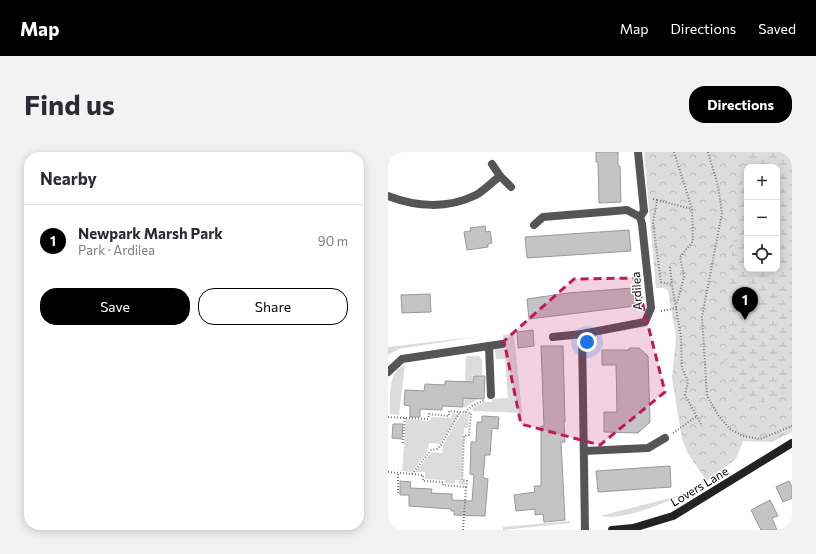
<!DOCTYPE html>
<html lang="en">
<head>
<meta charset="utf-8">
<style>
	:root { --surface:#fff; --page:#f2f2f3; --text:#2b2b33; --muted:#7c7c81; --line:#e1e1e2; --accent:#000 }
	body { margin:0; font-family:Commissioner,sans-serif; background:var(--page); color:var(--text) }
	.controls { position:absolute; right:12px; top:12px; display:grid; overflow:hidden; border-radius:8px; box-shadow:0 2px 10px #0003 }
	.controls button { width:36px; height:36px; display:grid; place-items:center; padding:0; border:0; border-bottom:1px solid var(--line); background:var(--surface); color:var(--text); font:20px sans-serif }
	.you { position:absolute; left:199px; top:190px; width:14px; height:14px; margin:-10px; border:3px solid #fff; border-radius:50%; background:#1a73e8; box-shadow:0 0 0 6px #1a73e833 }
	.badge { display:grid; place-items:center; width:26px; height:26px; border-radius:50%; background:var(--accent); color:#fff; font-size:13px; font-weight:700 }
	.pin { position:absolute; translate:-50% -33px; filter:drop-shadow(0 1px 2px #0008) }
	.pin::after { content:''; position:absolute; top:21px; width:14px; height:12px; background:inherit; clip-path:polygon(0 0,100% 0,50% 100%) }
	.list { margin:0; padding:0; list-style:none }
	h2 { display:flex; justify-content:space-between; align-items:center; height:52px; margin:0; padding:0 16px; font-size:17px }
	h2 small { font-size:13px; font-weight:400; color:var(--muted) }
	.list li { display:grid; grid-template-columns:26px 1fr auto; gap:12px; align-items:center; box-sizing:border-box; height:72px; padding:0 16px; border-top:1px solid var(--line) }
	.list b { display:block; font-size:15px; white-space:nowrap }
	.list p { margin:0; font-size:13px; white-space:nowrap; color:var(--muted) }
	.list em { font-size:13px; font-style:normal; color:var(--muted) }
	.actions { display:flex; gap:8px; padding:12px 16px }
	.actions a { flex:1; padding:9px 0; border:1px solid var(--accent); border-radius:16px; text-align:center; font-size:14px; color:var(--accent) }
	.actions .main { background:var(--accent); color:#fff }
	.icon { flex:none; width:22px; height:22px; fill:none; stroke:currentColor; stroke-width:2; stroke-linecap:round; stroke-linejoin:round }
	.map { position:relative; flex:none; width:404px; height:378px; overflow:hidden; border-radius:16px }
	header { display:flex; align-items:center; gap:24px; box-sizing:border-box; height:56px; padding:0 20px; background:var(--accent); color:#fff }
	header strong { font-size:19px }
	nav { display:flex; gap:22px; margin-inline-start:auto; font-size:14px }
	.intro { display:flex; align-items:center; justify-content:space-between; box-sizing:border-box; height:96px; padding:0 24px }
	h1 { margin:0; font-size:28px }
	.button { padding:10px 18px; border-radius:16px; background:var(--accent); color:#fff; font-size:14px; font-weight:700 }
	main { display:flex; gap:24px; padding:0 24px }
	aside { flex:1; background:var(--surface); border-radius:16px; box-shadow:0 2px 10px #0003 }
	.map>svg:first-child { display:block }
	.green { fill:#dcdcdc }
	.forest { fill:url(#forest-crowns); fill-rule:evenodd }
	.wetland { fill:url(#wetland-marsh); fill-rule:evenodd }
	.building { fill:#c4c4c4; stroke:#999 }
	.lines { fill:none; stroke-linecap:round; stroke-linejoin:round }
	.path { stroke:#777; stroke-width:2; stroke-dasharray:1 2; stroke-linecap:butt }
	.street { stroke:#555; stroke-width:8 }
	.secondary { stroke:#222; stroke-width:8 }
	.marked { fill:#c2185b; fill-opacity:0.2; stroke:#c2185b; stroke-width:3; stroke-dasharray:8 5; stroke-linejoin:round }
	.labels { text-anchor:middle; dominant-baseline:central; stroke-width:3; stroke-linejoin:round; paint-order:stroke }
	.street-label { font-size:12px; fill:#000; stroke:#fff }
</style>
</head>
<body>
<header>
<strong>Map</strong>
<nav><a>Map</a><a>Directions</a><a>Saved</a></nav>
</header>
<div class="intro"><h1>Find us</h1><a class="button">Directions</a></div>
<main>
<aside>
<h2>Nearby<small></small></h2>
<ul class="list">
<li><span class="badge">1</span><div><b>Newpark Marsh Park</b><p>Park · Ardilea</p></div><em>90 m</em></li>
</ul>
<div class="actions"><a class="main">Save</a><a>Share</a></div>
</aside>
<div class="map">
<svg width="404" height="378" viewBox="0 0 404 378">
	<defs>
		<pattern id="forest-crowns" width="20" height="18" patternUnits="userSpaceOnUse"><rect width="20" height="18" fill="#dcdcdc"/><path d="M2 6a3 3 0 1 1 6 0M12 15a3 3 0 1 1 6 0" fill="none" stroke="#bbb"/></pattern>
		<pattern id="wetland-marsh" width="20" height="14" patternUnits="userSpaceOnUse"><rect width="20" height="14" fill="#dcdcdc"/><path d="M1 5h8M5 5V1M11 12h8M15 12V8" fill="none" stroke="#bbb"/></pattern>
	</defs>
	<rect width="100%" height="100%" fill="#fff"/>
	<g class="green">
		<path d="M126,182L134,261L84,259L85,256L95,250H104V247L120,246L117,207H108L107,197L116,196L115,183Z"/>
		<path d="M93,184L11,197L0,203V195Z"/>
		<path d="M78,204H91L94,208V223H85L84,247H90L76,256Z"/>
		<path d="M17,213L11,263L2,262C2,246 0,218 17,213Z"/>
		<path d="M64,261L71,262L52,292L41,291L40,299L24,320L14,319L18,267L42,269L43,265L63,266Z"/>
		<path d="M73,262H81L80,276H76L73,329H77V333L71,332V328H67V332L57,331V328L37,327V320H27L44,300L54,301L55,293Z"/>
		<path d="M294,343C274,352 234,369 212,364Z"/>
		<path d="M182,369V371L115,378V375Z"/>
	</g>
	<path class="forest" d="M256,0H404V280L384,290L355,289L348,307L319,329L300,302L294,287L284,226L288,185L280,139L276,136H268ZM359,15H389V117H359Z"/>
	<path class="wetland" d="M356,0H404V239L384,249L360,251L346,242L336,216L340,130L353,40L359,10ZM359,15H389V117H359Z"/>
	<g class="building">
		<path d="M208,0H230V14H232L233,50L211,51L210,10H208Z"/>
		<path d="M97,74L98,80L102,79L104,91L100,92V95L79,98L76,80L83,79L82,76Z"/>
		<path d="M241,78L243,99L139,106L137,85Z"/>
		<path d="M245,136L247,154L141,167L139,147L180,141Z"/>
		<path d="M42,142L43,160L14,161L13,143Z"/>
		<path d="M145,178L146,194L130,196L129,180Z"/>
		<path d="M153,194H175L177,270H176L177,290H173L177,368L156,370L155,362L147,363V357L128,359L126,343L147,340L146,334H153V274H156Z"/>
		<path d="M241,196H251L260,204L262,270L250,281L216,280V260H229L228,213H214V198H241Z"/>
		<path d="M86,224H97L96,247L75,246V255L54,254V258L32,257V265H22V254L16,253L17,238L36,239L37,232L57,233V229L85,230Z"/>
		<path d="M94,264L111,265L110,277L104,276L102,303H97L95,326L100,327L97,364L66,363V359H63V357L21,354V343H12V329L23,330L22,336L44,337L43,341L64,342V348L84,349L86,323L82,322L83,290H88L89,270H94Z"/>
		<path d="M5,272H15L14,287L4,286Z"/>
		<path d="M282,314L283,335L210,340L208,319Z"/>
		<path d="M401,329L404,335V346L395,350L388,335Z"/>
		<path d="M382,348L390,364L384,366L389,378H373L363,358Z"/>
	</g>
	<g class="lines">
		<g class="path">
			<path d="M286,0L304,57L305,89L292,105L296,125L289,151"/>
			<path d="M320,0L330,34L334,61L314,165L319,244L330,263L342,277L355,284L372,287L404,274"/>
			<path d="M265,47L269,48L265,71L273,130L284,133L293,185L294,216L300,229L297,243L314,274"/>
			<path d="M269,48L304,57"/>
			<path d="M282,115L284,133"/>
			<path d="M273,159L289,156"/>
			<path d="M77,260L84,254L96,248"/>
			<path d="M0,265L40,267L41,262L61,264V259L83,261L81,283L76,284L74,328L79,329L78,335L55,333V330L35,329V323L0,320"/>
			<path d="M285,281L309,264"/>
			<path d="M15,291L17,266"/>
			<path d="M24,322L43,298L49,297L53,293L72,260"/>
			<path d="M10,341V323L12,321"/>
			<path d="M75,378L78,335"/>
		</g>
		<g class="street">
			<path d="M250,0L256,59L252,65"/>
			<path d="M112,24L123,35"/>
			<path d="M0,44C28,55 60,57 88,43C96,39 104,30 112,24L104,12"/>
			<path d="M146,73L155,65L239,58L252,65L254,72L263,156L257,170L194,182L165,185"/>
			<path d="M194,182L197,378"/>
			<path d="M101,194L103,243"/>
			<path d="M0,220L14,207L114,192"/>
			<path d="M196,299L260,296L277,286"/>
		</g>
		<path class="secondary" d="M224,378L245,376L285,364L404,291"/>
	</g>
	<path class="marked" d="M248,126L277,240L212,293L133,272L116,189L186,127Z"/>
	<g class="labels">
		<g class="street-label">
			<text transform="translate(248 139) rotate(-93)">Ardilea</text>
			<text transform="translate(311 334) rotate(-31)">Lovers Lane</text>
		</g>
	</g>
</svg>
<div class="controls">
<button>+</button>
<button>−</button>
<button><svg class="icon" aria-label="locate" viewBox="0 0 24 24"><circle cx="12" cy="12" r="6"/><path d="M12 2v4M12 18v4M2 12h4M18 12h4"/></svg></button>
</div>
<div class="you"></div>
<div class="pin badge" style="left:357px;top:168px">1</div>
</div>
</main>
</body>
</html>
